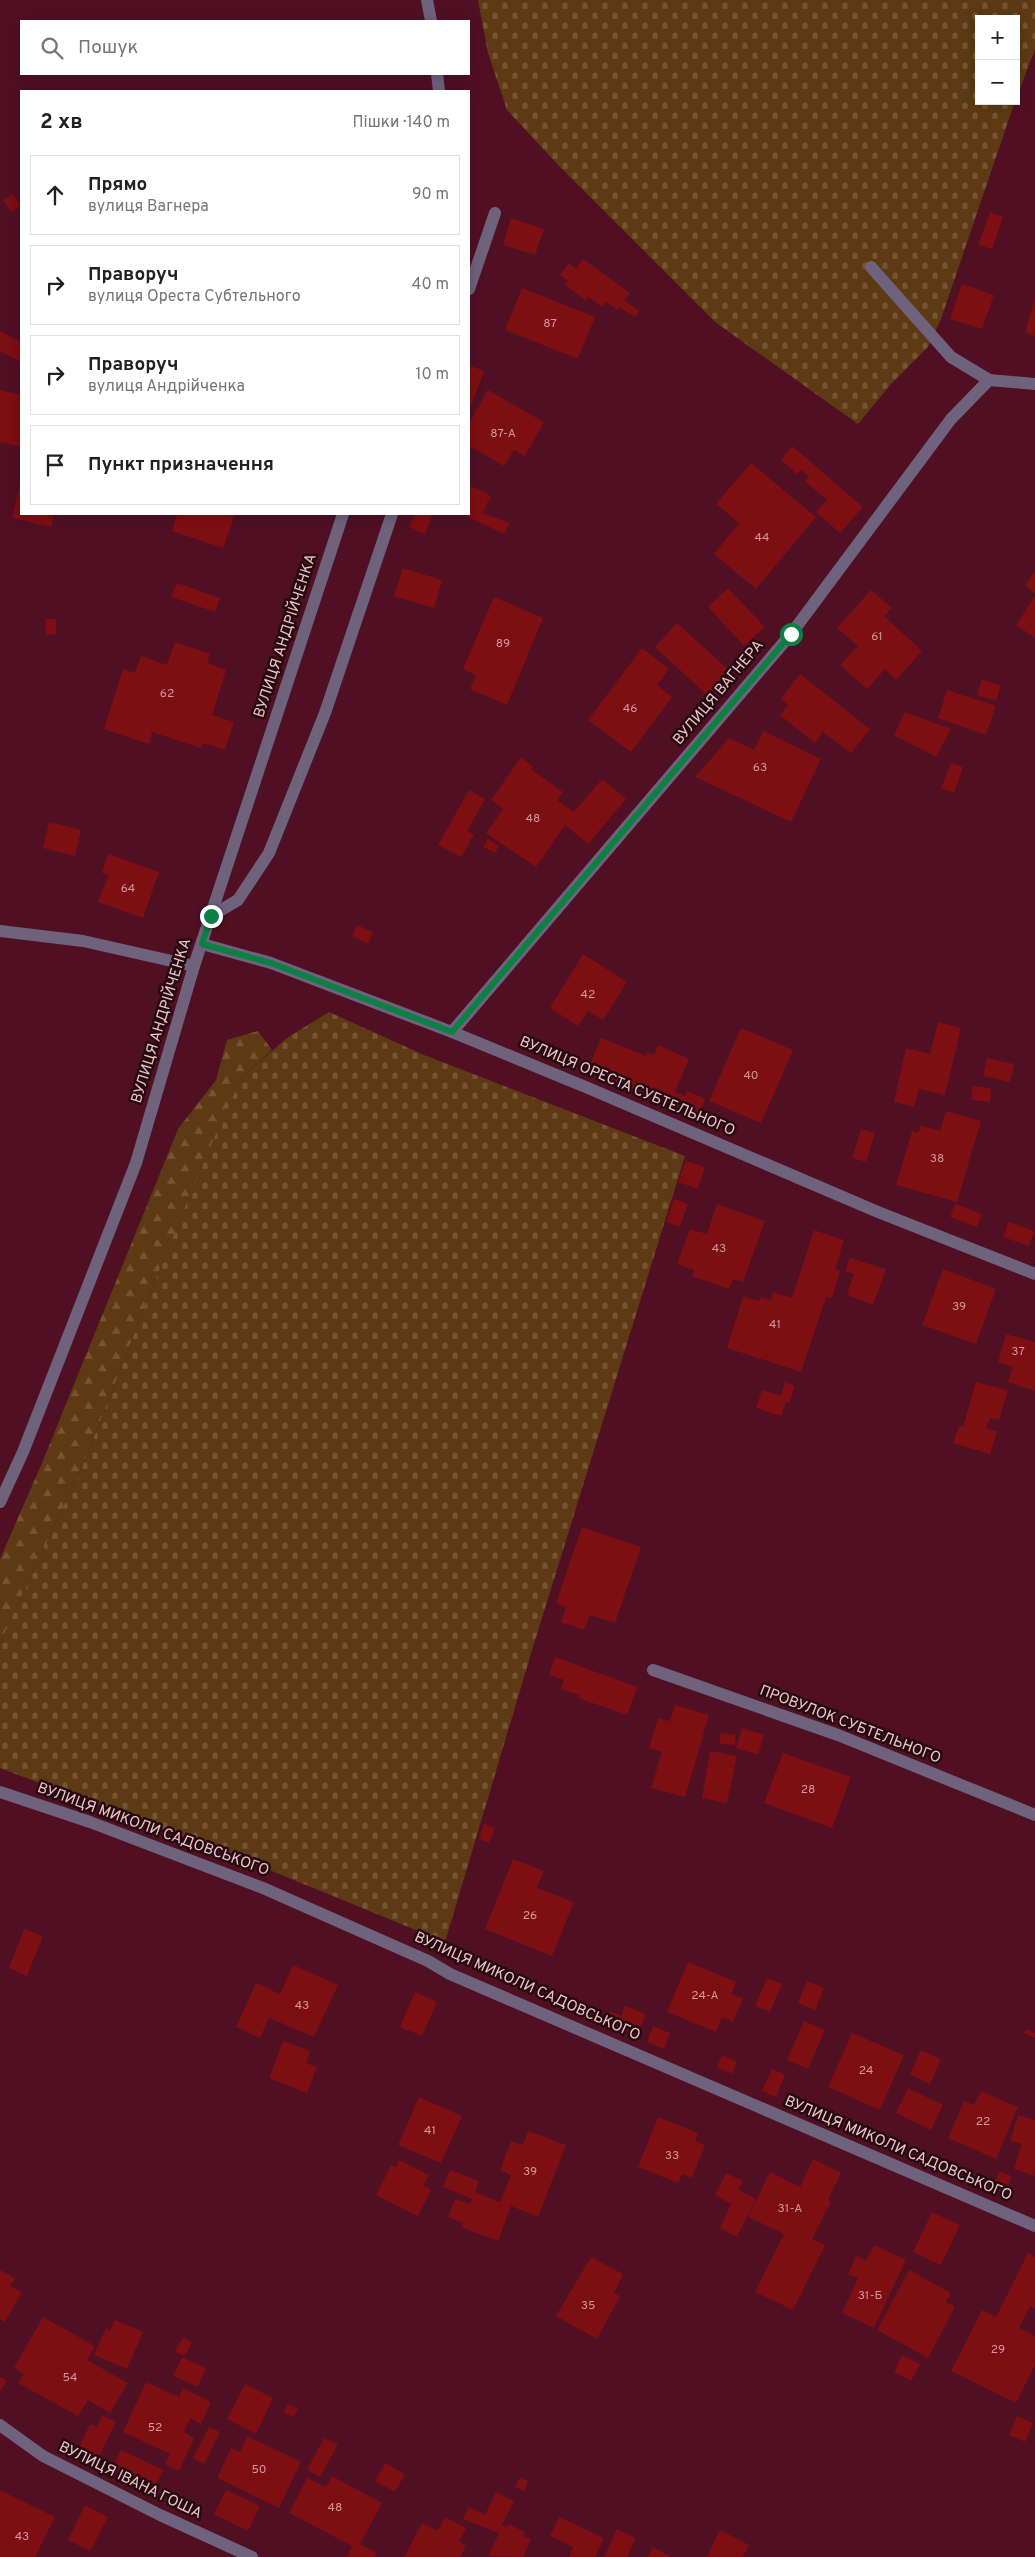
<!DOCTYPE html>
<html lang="uk">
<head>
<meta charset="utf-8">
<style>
	:root { --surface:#fff; --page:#f2f2f2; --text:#202124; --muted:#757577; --line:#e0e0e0 }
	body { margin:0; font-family:Overpass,sans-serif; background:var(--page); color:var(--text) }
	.controls { position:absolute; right:15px; top:15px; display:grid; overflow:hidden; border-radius:0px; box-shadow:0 2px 12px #0003 }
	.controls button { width:45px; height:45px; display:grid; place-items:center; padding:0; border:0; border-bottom:1px solid var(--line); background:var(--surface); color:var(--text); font:25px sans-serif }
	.stop { position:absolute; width:15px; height:15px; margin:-11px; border:4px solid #0b8043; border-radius:50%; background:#fff }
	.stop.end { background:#0b8043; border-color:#fff; box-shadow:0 1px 5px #0008 }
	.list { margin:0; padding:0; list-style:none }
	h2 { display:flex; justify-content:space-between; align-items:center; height:65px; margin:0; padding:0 20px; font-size:21px }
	h2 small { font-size:16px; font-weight:400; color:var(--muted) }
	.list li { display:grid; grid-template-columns:32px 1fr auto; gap:15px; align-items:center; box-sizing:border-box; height:80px; margin:0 10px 10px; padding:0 10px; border:1px solid var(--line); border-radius:0px }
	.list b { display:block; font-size:19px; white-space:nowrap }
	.list p { margin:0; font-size:16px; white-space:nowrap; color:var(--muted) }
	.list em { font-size:16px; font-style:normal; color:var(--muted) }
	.icon { flex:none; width:28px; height:28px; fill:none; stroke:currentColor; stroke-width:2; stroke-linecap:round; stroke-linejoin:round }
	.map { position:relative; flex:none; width:1035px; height:2557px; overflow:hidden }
	.search { position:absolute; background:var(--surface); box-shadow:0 2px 12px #0003; left:20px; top:20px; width:450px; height:55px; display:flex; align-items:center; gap:12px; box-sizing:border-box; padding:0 18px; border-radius:0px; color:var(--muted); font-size:19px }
	.panel { position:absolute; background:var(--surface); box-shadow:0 2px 12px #0003; left:20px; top:90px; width:450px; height:425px; border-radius:0px }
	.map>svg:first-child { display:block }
	.forest { fill:url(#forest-firs) }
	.cemetery { fill:url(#cemetery-stones) }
	.building { fill:#7d0e12 }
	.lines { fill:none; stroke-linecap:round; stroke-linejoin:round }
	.minor { stroke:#6f627d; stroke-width:12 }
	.route { stroke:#0b8043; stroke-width:6 }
	.labels { text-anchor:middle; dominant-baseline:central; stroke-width:5; stroke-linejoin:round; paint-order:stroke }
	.number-label { font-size:12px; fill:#d2979e }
	.street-label { font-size:15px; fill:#efc5cc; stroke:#260a11 }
</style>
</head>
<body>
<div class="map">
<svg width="1035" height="2557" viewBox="0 0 1035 2557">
	<defs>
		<pattern id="forest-firs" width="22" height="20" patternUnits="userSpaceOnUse" patternTransform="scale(1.25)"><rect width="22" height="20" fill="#5d3a13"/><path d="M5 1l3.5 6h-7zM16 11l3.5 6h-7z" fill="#755534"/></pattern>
		<pattern id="cemetery-stones" width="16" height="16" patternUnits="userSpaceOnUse" patternTransform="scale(1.25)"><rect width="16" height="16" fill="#5d3a13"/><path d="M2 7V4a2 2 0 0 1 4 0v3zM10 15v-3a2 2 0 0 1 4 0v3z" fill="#755534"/></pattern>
	</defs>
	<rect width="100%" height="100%" fill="#510f24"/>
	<path class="forest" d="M258,1031L272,1050L242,1077L158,1273L85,1460L0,1643V1559L42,1463L178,1129L216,1080L227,1040Z"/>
	<g class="cemetery">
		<path d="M478,0H1035V49L1016,99V19H979V101H1015L941,319L928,347L891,384L858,424L715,322L561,168L507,110L488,53Z"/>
		<path d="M329,1012L424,1055L685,1156L533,1647L445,1942L267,1869L0,1768V1643L85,1460L158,1273L210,1147L242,1077L287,1038Z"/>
	</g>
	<g class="building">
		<path d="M13,194L21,206L11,212L3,200Z"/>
		<path d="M990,212L1003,217L992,249L978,245Z"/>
		<path d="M511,218L544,229L535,255L503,245Z"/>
		<path d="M583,259L630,293L624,300L639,311L635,317L619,307L617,310L606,302L602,307L588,297L586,301L565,285L568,281L560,275L569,263L576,269Z"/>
		<path d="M962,284L994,295L982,329L950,319Z"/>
		<path d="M522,288L595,317L578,359L505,330Z"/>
		<path d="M1035,298V336L1025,333Z"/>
		<path d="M0,331L21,342V362L0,351Z"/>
		<path d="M469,365L484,371L470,408L469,407Z"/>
		<path d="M0,390L21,395V447L0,442Z"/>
		<path d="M488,390L544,422L525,456L514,450L504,466L469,446V423Z"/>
		<path d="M792,446L863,507L840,533L816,512L827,500L805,481L809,476L801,470L797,474L781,460Z"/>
		<path d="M751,463L816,517L756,589L714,554L739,523L716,504Z"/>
		<path d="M21,480V514H54L51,527L12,518Z"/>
		<path d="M469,485L491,496L482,513L510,523L504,534L462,514H469Z"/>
		<path d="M177,514H235L223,548L172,531Z"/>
		<path d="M415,514H433L425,534L409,527Z"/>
		<path d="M403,568L442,580L434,608L394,596Z"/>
		<path d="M1035,570V593L1025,586Z"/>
		<path d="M177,583L220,598L215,612L171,597Z"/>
		<path d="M728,588L765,627L744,646L708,607Z"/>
		<path d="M871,590L892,608L884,616L922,651L896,680L885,669L867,689L840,665L858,646L837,628Z"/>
		<path d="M1035,596V638L1016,625Z"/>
		<path d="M494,597L543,618L507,705L470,689L476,675L463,669Z"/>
		<path d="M45,619H56V634L46,635Z"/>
		<path d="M677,623L731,672L708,696L655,647Z"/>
		<path d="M175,642L210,654L207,663L226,670L212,715L234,722L225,750L203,743L201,748L152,732L149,744L104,729L123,669L135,673L141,656L167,665Z"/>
		<path d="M642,648L669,669L657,685L672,697L631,752L588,720Z"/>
		<path d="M800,674L870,729L851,753L823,732L815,743L780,715L788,705L781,699Z"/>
		<path d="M982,679L1001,686L996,701L977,695Z"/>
		<path d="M947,690L996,706L986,735L938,718Z"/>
		<path d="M905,712L951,729L936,757L894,735Z"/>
		<path d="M763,731L821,759L791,822L695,777L729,738L754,750Z"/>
		<path d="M521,757L533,767L531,769L563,792L557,800L574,812L602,779L626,799L588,844L565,825L536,867L486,833L503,809L491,800Z"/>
		<path d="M951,763L963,767L954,793L941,788Z"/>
		<path d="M469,790L485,799L467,831L474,835L461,857L438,845Z"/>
		<path d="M49,822L81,830L75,856L43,848Z"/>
		<path d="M488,839L499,846L495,853L483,847Z"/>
		<path d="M108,854L159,872L143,918L98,902L109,875L102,873Z"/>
		<path d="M357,925L373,932L368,944L352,936Z"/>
		<path d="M583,954L627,982L603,1020L588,1011L578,1026L550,1008Z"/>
		<path d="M938,1022L961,1028L945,1095L919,1089L914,1107L894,1102L906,1048L930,1054Z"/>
		<path d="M741,1028L793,1050L761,1123L709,1101Z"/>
		<path d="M601,1038L646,1056L647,1052L654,1055L658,1045L689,1059L675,1092L685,1096L687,1091L705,1099L696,1119L608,1080L611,1073L590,1064Z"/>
		<path d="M987,1058L1014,1064L1010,1082L983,1076Z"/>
		<path d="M973,1086L991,1088L990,1102L971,1100Z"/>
		<path d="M946,1111L981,1121L957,1202L896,1185L912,1131L918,1133L921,1125L940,1131Z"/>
		<path d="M861,1129L875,1133L866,1162L852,1158Z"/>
		<path d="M686,1161L705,1167L698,1189L678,1182Z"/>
		<path d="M674,1199L688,1204L680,1227L666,1222Z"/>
		<path d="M717,1204L765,1221L743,1282L733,1279L729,1289L692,1276L694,1270L677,1264L690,1229L707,1234Z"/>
		<path d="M955,1204L982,1214L977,1227L950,1217Z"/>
		<path d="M1009,1222L1034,1231L1029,1246L1003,1237Z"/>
		<path d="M814,1230L844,1240L835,1269L840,1271L832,1298L826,1297L801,1372L727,1348L743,1297L759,1301L761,1297L771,1300L773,1292L792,1298Z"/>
		<path d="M850,1258L886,1269L873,1305L847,1295L854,1274L845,1271Z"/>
		<path d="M943,1269L996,1289L976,1344L922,1325Z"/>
		<path d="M1006,1334L1035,1342V1391L1008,1382L1013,1367L998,1362Z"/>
		<path d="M785,1382L795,1386L789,1404L786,1402L781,1416L756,1408L762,1390L781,1396Z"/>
		<path d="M976,1382L1008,1390L999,1420L990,1418L986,1428L997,1431L990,1454L953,1443L959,1426L963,1427Z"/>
		<path d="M582,1527L641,1547L615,1623L590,1615L584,1630L561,1622L566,1607L556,1603Z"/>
		<path d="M555,1657L637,1687L627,1715L578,1698L579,1695L561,1689L564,1680L549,1675Z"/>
		<path d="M675,1705L709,1715L685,1797L651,1788L662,1752L649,1748L658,1718L670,1721Z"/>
		<path d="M742,1728L764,1735L758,1755L736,1748Z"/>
		<path d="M720,1733L736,1735L735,1745L720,1744Z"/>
		<path d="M710,1751L737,1756L727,1803L702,1798Z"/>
		<path d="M783,1753L851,1777L832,1828L764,1803Z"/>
		<path d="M484,1824L495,1828L489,1843L479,1839Z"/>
		<path d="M513,1859L544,1871L537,1888L574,1902L552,1956L485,1929Z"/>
		<path d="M24,1929L43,1936L27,1976L9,1968Z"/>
		<path d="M688,1962L736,1982L731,1994L743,1998L733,2022L722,2017L716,2032L667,2012Z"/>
		<path d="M293,1965L338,1985L314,2037L269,2018L260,2038L236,2027L256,1983L280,1994Z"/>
		<path d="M767,1978L782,1984L770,2012L755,2006Z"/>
		<path d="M807,1981L824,1988L815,2010L798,2003Z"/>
		<path d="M415,1992L437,2002L422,2036L400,2027Z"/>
		<path d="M625,2006L646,2014L641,2026L636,2024L632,2033L605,2023L610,2011L621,2016Z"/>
		<path d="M804,2021L825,2030L808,2069L787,2060Z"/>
		<path d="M653,2026L670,2033L664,2049L647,2042Z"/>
		<path d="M1026,2029L1035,2033V2038L1024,2033Z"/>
		<path d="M852,2033L904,2055L880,2110L828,2087Z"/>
		<path d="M283,2041L310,2051L306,2063L317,2067L307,2093L269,2078Z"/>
		<path d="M921,2050L941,2059L930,2084L910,2074Z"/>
		<path d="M722,2055L737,2062L732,2074L717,2067Z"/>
		<path d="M772,2069L785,2075L776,2097L762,2091Z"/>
		<path d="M908,2088L943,2105L931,2130L896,2113Z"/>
		<path d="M981,2091L1018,2107L996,2159L948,2138L964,2101L974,2105Z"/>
		<path d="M419,2097L462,2116L441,2163L398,2145Z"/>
		<path d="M1018,2115L1035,2120V2176L1014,2169L1022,2144L1010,2141Z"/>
		<path d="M658,2117L698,2133L695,2141L705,2145L692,2178L682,2174L678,2183L638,2167Z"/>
		<path d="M528,2131L566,2145L538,2217L511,2206L498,2241L461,2227L463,2223L448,2217L455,2199L470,2204L472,2199L443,2187L450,2170L479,2181L475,2192L500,2202L511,2175L500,2170L511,2141L523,2145Z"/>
		<path d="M813,2159L841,2173L828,2200L831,2202L812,2239L825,2245L793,2310L755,2292L784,2234L748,2217L770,2172L800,2187Z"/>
		<path d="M399,2160L429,2175L423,2186L431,2190L418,2216L376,2195L391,2165L396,2167Z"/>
		<path d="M1000,2171L1012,2177L1005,2194L992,2188Z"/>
		<path d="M726,2173L743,2181L738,2190L756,2199L737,2237L720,2228L731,2204L715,2195Z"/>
		<path d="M932,2212L960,2225L941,2265L913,2252Z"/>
		<path d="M874,2245L906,2260L874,2328L842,2313L858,2278L848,2274L856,2256L866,2260Z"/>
		<path d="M1028,2253L1035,2257V2309L1030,2306L1019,2328L1035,2336V2365L1016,2403L951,2371L982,2310L996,2317Z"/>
		<path d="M591,2257L623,2274L614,2293L620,2296L597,2339L556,2316Z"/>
		<path d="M0,2270L15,2278L10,2286L22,2292L5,2322L0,2319Z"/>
		<path d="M909,2270L951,2293L946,2302L955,2307L928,2358L877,2330Z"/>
		<path d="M43,2317L95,2346L87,2360L128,2383L110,2413L88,2400L78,2416L18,2383L24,2374L14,2368Z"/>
		<path d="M115,2320L143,2332L127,2369L94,2355L106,2328L110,2330Z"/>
		<path d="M183,2337L192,2342L185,2356L175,2352Z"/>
		<path d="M902,2355L920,2364L911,2381L894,2372Z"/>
		<path d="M182,2357L206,2368L198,2387L173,2376Z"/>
		<path d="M0,2377L7,2381L0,2392Z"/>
		<path d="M146,2382L179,2397L183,2388L211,2402L201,2424L190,2418L184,2432L194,2438L179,2471L165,2464L170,2454L123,2432Z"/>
		<path d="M245,2384L273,2398L256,2434L227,2419Z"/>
		<path d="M288,2404L298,2409L294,2417L283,2412Z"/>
		<path d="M102,2415L116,2422L95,2465L75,2456L90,2424L97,2427Z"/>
		<path d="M1017,2416L1033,2423L1025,2442L1009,2435Z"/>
		<path d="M209,2427L220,2432L204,2464L193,2458Z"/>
		<path d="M247,2436L301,2462L279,2508L217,2478L231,2448L240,2452Z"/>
		<path d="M324,2438L338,2444L320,2477L307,2470Z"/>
		<path d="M121,2450L163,2470L154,2490L111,2470Z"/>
		<path d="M385,2463L405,2474L395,2492L375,2481Z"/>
		<path d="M332,2476L382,2503L360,2544L377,2553L375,2557H346L352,2546L289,2513L307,2478L326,2487Z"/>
		<path d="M520,2477L528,2481L524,2491L515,2487Z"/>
		<path d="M0,2490L55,2517L35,2557H0Z"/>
		<path d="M226,2490L260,2506L248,2531L214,2514Z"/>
		<path d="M496,2492L514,2501L502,2525L507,2527L508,2524L525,2532L523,2536L531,2539L523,2557L488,2556L499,2533L463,2519L469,2507L485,2515Z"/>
		<path d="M85,2505L108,2517L90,2551L68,2540Z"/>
		<path d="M445,2517L466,2528L459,2541L466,2546L460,2557H404L422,2523L438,2531Z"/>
		<path d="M559,2517L604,2538L595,2557H569L573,2547L550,2536Z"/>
		<path d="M617,2529L636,2538L627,2557H604Z"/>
		<path d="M720,2530L749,2545L743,2557H706Z"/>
		<path d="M653,2547L671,2557H647Z"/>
	</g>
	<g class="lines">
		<g class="minor">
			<path d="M427,0L431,21"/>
			<path d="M437,74L439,91"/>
			<path d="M871,267L951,357L989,380"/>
			<path d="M469,289L495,213"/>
			<path d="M211,916L238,900L269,853L325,713L392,514"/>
			<path d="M0,931L83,941L194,966"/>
			<path d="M202,944L271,963L452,1032L588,1088L878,1212L1035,1274"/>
			<path d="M452,1032L791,634L951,419L989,380L1035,384"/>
			<path d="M0,1502L23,1452L136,1163L194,966L343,514"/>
			<path d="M653,1670L838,1735L1035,1815"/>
			<path d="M0,1792L90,1822L263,1888L428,1961L450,1974L1035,2226"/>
			<path d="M0,2425L43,2456L160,2515L252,2557"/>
		</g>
	</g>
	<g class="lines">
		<path class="route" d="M211,916L202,944L271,963L452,1032L791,634"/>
	</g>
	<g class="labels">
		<g class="number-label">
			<text x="550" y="324">87</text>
			<text x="503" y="434">87-А</text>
			<text x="762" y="538">44</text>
			<text x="877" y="637">61</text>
			<text x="503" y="644">89</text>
			<text x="167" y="694">62</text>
			<text x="630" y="709">46</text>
			<text x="760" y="768">63</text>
			<text x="533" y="819">48</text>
			<text x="128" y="889">64</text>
			<text x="588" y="995">42</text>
			<text x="751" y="1076">40</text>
			<text x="937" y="1159">38</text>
			<text x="719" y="1249">43</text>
			<text x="959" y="1307">39</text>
			<text x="775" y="1325">41</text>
			<text x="1018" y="1352">37</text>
			<text x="808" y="1790">28</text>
			<text x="530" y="1916">26</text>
			<text x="705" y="1996">24-А</text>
			<text x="302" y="2006">43</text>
			<text x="866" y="2071">24</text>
			<text x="983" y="2122">22</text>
			<text x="430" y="2131">41</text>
			<text x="672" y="2156">33</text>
			<text x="530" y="2172">39</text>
			<text x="790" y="2209">31-А</text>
			<text x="870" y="2296">31-Б</text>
			<text x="588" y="2306">35</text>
			<text x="998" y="2350">29</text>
			<text x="70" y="2378">54</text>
			<text x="155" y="2428">52</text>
			<text x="259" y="2470">50</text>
			<text x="335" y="2508">48</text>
			<text x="22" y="2537">43</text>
		</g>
		<g class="street-label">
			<text transform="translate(286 636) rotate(-72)">ВУЛИЦЯ АНДРІЙЧЕНКА</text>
			<text transform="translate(719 693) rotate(-50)">ВУЛИЦЯ ВАГНЕРА</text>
			<text transform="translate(162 1021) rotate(-73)">ВУЛИЦЯ АНДРІЙЧЕНКА</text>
			<text transform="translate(627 1087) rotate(23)">ВУЛИЦЯ ОРЕСТА СУБТЕЛЬНОГО</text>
			<text transform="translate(850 1725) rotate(21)">ПРОВУЛОК СУБТЕЛЬНОГО</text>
			<text transform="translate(153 1830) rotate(20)">ВУЛИЦЯ МИКОЛИ САДОВСЬКОГО</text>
			<text transform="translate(527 1987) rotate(24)">ВУЛИЦЯ МИКОЛИ САДОВСЬКОГО</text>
			<text transform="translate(898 2149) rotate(23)">ВУЛИЦЯ МИКОЛИ САДОВСЬКОГО</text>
			<text transform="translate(130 2481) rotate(26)">ВУЛИЦЯ ІВАНА ГОША</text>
		</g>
	</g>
</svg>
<div class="controls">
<button>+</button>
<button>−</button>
</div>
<div class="stop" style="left:791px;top:634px"></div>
<div class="stop end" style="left:211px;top:916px"></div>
<div class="search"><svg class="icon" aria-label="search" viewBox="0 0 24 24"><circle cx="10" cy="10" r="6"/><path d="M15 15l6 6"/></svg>Пошук</div>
<section class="panel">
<h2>2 хв<small>Пішки · 140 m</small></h2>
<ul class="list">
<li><svg class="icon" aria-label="ahead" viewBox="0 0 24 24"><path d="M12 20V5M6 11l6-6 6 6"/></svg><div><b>Прямо</b><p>вулиця Вагнера</p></div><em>90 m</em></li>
<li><svg class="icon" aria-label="right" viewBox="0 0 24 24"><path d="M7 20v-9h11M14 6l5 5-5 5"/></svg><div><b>Праворуч</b><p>вулиця Ореста Субтельного</p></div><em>40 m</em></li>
<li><svg class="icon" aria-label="right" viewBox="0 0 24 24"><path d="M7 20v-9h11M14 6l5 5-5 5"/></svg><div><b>Праворуч</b><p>вулиця Андрійченка</p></div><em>10 m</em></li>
<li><svg class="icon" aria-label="arrive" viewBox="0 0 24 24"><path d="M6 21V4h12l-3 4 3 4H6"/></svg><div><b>Пункт призначення</b></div></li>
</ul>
</section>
</div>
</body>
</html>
